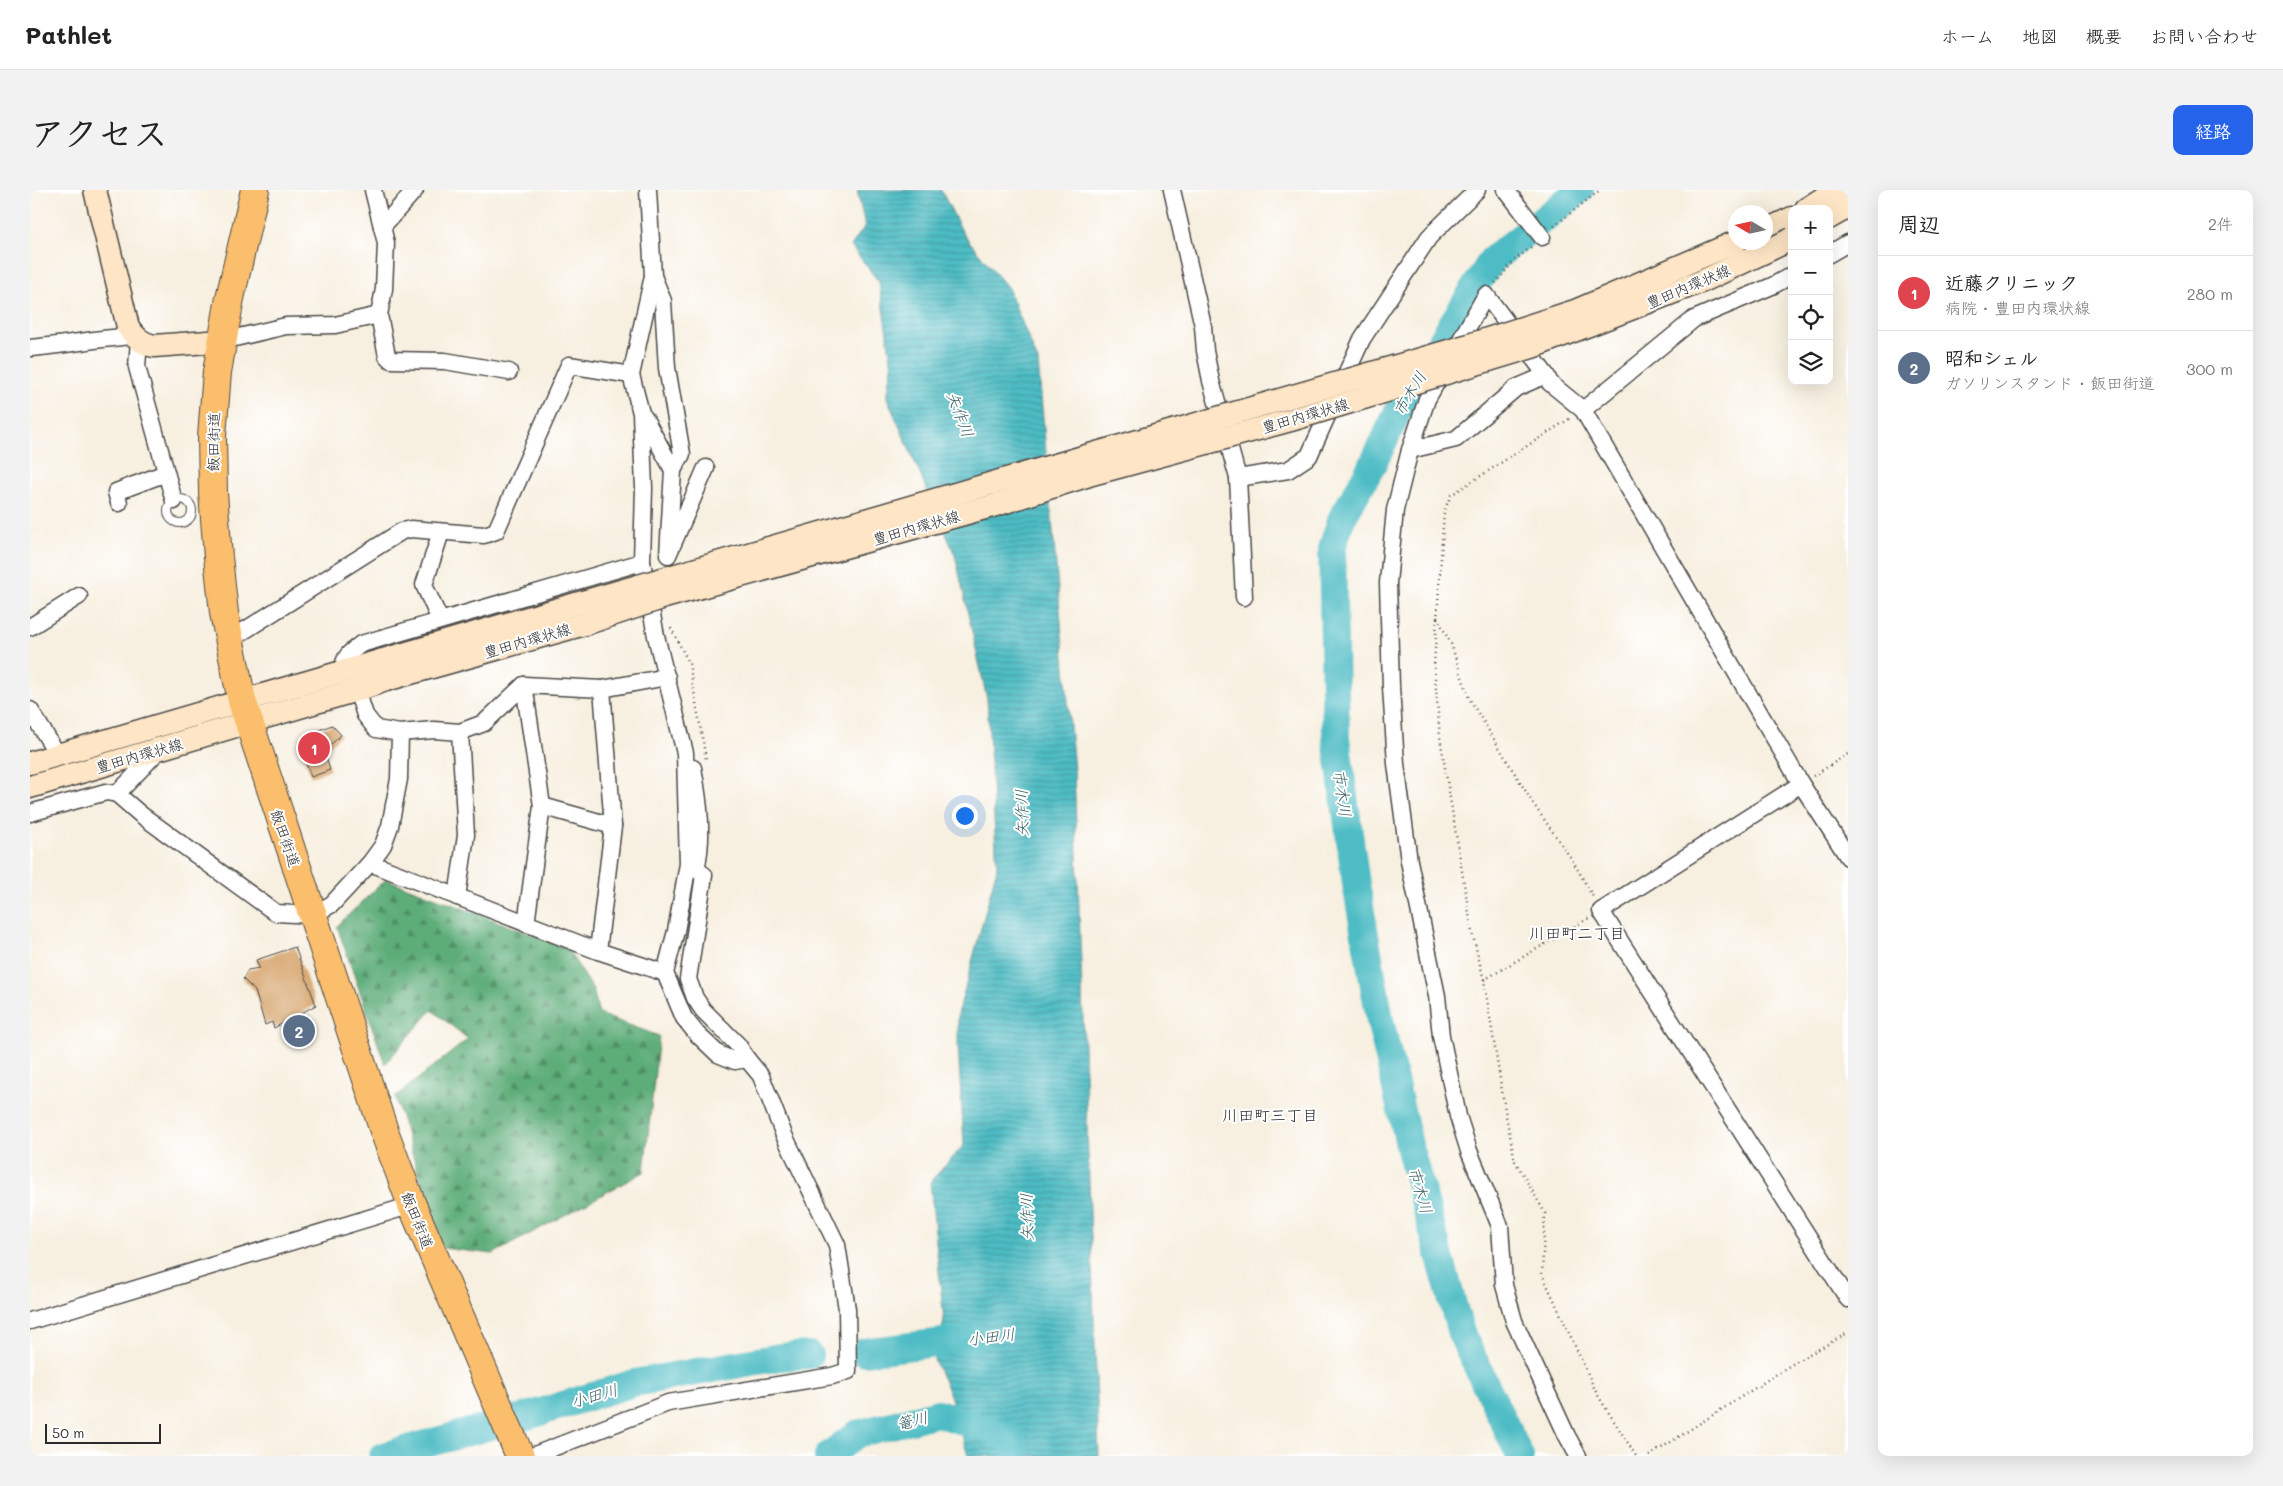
<!DOCTYPE html>
<html lang="ja">
<head>
<meta charset="utf-8">
<style>
	:root { --surface:#fff; --page:#f2f2f2; --text:#222; --muted:#767676; --line:#e0e0e0; --accent:#2563eb }
	body { margin:0; font-family:Mali,"Klee One",sans-serif; background:var(--page); color:var(--text) }
	.controls { position:absolute; right:15px; top:15px; display:grid; overflow:hidden; border-radius:10px; box-shadow:0 5px 20px #0002 }
	.controls button { width:45px; height:45px; display:grid; place-items:center; padding:0; border:0; border-bottom:1px solid var(--line); background:var(--surface); color:var(--text); font:25px sans-serif }
	.compass { position:absolute; left:1698px; top:15px; width:45px; height:45px; border-radius:50%; background:var(--surface); box-shadow:0 5px 20px #0002; rotate:279deg }
	.scale { position:absolute; left:15px; bottom:12px; width:116px; box-sizing:border-box; padding-left:5px; border:2px solid #2b2b2b; border-top:0; font-size:14px; line-height:18px; white-space:nowrap; color:#2b2b2b; -webkit-text-stroke:4px #fff; paint-order:stroke }
	.you { position:absolute; left:934px; top:625px; width:18px; height:18px; margin:-12px; border:4px solid #fff; border-radius:50%; background:#1a73e8; box-shadow:0 0 0 8px #1a73e833 }
	.badge { display:grid; place-items:center; width:32px; height:32px; border-radius:50%; background:var(--accent); color:#fff; font-size:16px; font-weight:700 }
	.pin { position:absolute; translate:-50% -50%; border:2px solid #fff; box-shadow:0 1px 5px #0006 }
	.list { margin:0; padding:0; list-style:none }
	h2 { display:flex; justify-content:space-between; align-items:center; height:65px; margin:0; padding:0 20px; font-size:21px }
	h2 small { font-size:16px; font-weight:400; color:var(--muted) }
	.list li { display:grid; grid-template-columns:32px 1fr auto; gap:15px; align-items:center; box-sizing:border-box; height:75px; padding:0 20px; border-top:1px solid var(--line) }
	.list b { display:block; font-size:19px; white-space:nowrap }
	.list p { margin:0; font-size:16px; white-space:nowrap; color:var(--muted) }
	.list em { font-size:16px; font-style:normal; color:var(--muted) }
	.icon { flex:none; width:28px; height:28px; fill:none; stroke:currentColor; stroke-width:2; stroke-linecap:round; stroke-linejoin:round }
	.map { position:relative; flex:none; width:1818px; height:1266px; overflow:hidden; border-radius:10px }
	header { display:flex; align-items:center; gap:30px; box-sizing:border-box; height:70px; padding:0 25px; background:var(--surface); border-bottom:1px solid var(--line) }
	header strong { font-size:24px }
	nav { display:flex; gap:28px; margin-inline-start:auto; font-size:18px }
	.intro { display:flex; align-items:center; justify-content:space-between; box-sizing:border-box; height:120px; padding:0 30px }
	h1 { margin:0; font-size:35px }
	.button { padding:12px 22px; border-radius:10px; background:var(--accent); color:#fff; font-size:18px; font-weight:700 }
	main { display:flex; gap:30px; padding:0 30px }
	aside { flex:1; background:var(--surface); border-radius:10px; box-shadow:0 5px 20px #0002 }
	.map>svg:first-child { display:block }
	.forest { fill:url(#forest-firs); stroke:#446c52 }
	.water { fill:url(#water-rules); stroke:#3c7478 }
	.lines { fill:none; stroke-linecap:round; stroke-linejoin:round }
	.river { stroke:#4dbcc4; stroke-width:28 }
	.building { fill:#d6a46c }
	.lane-casing { stroke:#4a4846; stroke-width:10 }
	.street-casing { stroke:#4a4846; stroke-width:19 }
	.secondary-casing { stroke:#4a4846; stroke-width:25 }
	.highway-casing { stroke:#4a4846; stroke-width:30 }
	.path { stroke:#4a4846; stroke-width:2.5; stroke-dasharray:1 4; stroke-linecap:butt }
	.lane { stroke:#fff; stroke-width:8 }
	.street { stroke:#fff; stroke-width:16 }
	.secondary { stroke:#fde5c5; stroke-width:22 }
	.highway { stroke:#fabe6d; stroke-width:28 }
	.secondary-bridge-casing { stroke:#4a4846; stroke-width:25; stroke-linecap:butt }
	.secondary-bridge { stroke:#fde5c5; stroke-width:22 }
	.labels { text-anchor:middle; dominant-baseline:central; stroke-width:4; stroke-linejoin:round; paint-order:stroke }
	.street-label { font-size:15px; fill:#2b2b2b; stroke:#fff }
	.water-label { font-size:16px; font-style:italic; fill:#375e61; stroke:#fff }
	.neighbourhood-label { font-size:16px; fill:#2b2b2b; stroke:#fff }
</style>
</head>
<body>
<header>
<strong>Pathlet</strong>
<nav><a>ホーム</a><a>地図</a><a>概要</a><a>お問い合わせ</a></nav>
</header>
<div class="intro"><h1>アクセス</h1><a class="button">経路</a></div>
<main>
<div class="map">
<svg width="1818" height="1266" viewBox="0 0 1818 1266">
	<defs>
		<pattern id="forest-firs" width="22" height="20" patternUnits="userSpaceOnUse" patternTransform="scale(1.25)"><rect width="22" height="20" fill="#5dad79"/><path d="M5 1l3.5 6h-7zM16 11l3.5 6h-7z" fill="#4d8d63"/></pattern>
		<pattern id="water-rules" width="6" height="5" patternUnits="userSpaceOnUse" patternTransform="scale(1.25)"><rect width="6" height="5" fill="#4dbcc4"/><path d="M0 2.5h6" fill="none" stroke="#40999f"/></pattern>
	</defs>
	<rect width="100%" height="100%" fill="#fff"/>
	<filter id="ink" filterUnits="userSpaceOnUse"><feTurbulence type="fractalNoise" baseFrequency=".02" numOctaves="2"/><feDisplacementMap in="SourceGraphic" scale="10" xChannelSelector="R" yChannelSelector="G"/><feConvolveMatrix kernelMatrix="1 2 1 2 8 2 1 2 1" color-interpolation-filters="sRGB"/></filter>
	<filter id="wash" filterUnits="userSpaceOnUse"><feTurbulence type="fractalNoise" baseFrequency=".0096" numOctaves="4" result="noise"/><feDisplacementMap in="SourceGraphic" scale="20" xChannelSelector="R" yChannelSelector="G"/><feGaussianBlur stdDeviation="1.12" result="paint"/><feColorMatrix in="noise" values="0 0 0 0 0 0 0 0 0 0 0 0 0 0 0 0 0 1.4 0 .05"/><feComposite in="paint" operator="in"/></filter>
	<g filter="url(#wash)">
		<rect width="100%" height="100%" fill="#f7efdf"/>
		<path class="forest" d="M356,689L537,758L563,799L569,824L629,846L614,982L463,1064L411,1058L365,907L438,849L402,820L355,874L307,736Z"/>
		<path class="water" d="M827,0H911L934,45L978,98L1008,171L1044,580L1069,1266H938L920,1205L904,1170L914,1131L900,992L934,955L928,857V824L967,678L957,509L925,365L857,208L862,177L849,92L821,56L835,36Z"/>
		<g class="lines">
			<g class="river">
				<path d="M834,1162L946,1148"/>
				<path d="M353,1266L504,1224L604,1193L750,1167L779,1165"/>
				<path d="M798,1266L827,1244L908,1223L982,1248L986,1266"/>
				<path d="M1490,1266L1431,1143L1381,963L1350,830L1326,694L1306,548L1302,359L1311,330L1343,274L1371,215L1462,70L1550,0"/>
			</g>
		</g>
		<g id="blocks">
			<g class="building">
				<path d="M302,535L311,545L294,561L300,580L281,587L269,553L274,551L273,546Z"/>
				<path d="M265,757L286,815L244,838L242,832L235,835L225,801L213,789L218,780L229,778L226,770Z"/>
			</g>
		</g>
	</g>
	<g filter="url(#ink)">
		<use href="#blocks" fill-opacity="0" stroke="#4a4846" stroke-width="1"/>
		<g class="lines">
			<g class="lane-casing">
				<circle id="lane" cx="150" cy="321" r="12"/>
			</g>
			<g class="street-casing">
				<g id="street">
					<path d="M343,0L356,53L354,99L349,125L357,166L361,170L415,171L479,182"/>
					<path d="M1142,0L1173,136L1175,161L1181,191L1208,288L1214,407"/>
					<path d="M1476,0L1512,47"/>
					<path d="M352,37L385,0"/>
					<path d="M1799,64L1818,53"/>
					<path d="M623,86L633,111L637,178L652,264L643,280"/>
					<path d="M109,150L107,177L144,311"/>
					<path d="M192,151L256,136L305,135L349,125"/>
					<path d="M0,158C35,155 69,148 105,146"/>
					<path d="M1553,220L1664,129L1742,96L1762,85"/>
					<path d="M614,227L643,280L638,365L676,278"/>
					<path d="M1380,260L1426,249L1486,198L1516,185"/>
					<path d="M1208,288L1258,280L1279,266L1332,149L1399,47L1447,0"/>
					<path d="M89,313L86,302L136,283"/>
					<path d="M410,430L394,395L411,342"/>
					<path d="M0,437L49,406"/>
					<path d="M201,449L372,341L381,339L454,345L466,341L539,175L601,185"/>
					<path d="M313,483C312,468 320,462 331,454L612,372"/>
					<path d="M494,495L512,616L496,734"/>
					<path d="M327,500L335,525L346,539L370,543L404,540L430,542L454,533L494,495L572,499L637,487"/>
					<path d="M0,520L28,565"/>
					<path d="M129,560L87,604L110,624L246,723L283,725L302,714L340,673L353,655L360,636L369,589L370,543"/>
					<path d="M663,578C669,611 674,647 666,679L674,685L658,789L665,808L673,820L708,855L717,869"/>
					<path d="M1771,594L1571,721L1818,1109"/>
					<path d="M512,616L583,636"/>
					<path d="M0,623L76,602L87,604"/>
					<path d="M340,673L568,761L635,783"/>
					<path d="M427,707L436,645L430,542"/>
					<path d="M568,761L583,636L572,499"/>
					<path d="M0,1131L382,1015"/>
					<path d="M502,1266L638,1213L802,1186L818,1181L817,1119L807,1055L754,945L731,886L717,869L705,871L688,864L667,844L654,828L635,783L646,741L658,674L655,563L626,446L612,372L614,298L611,223L601,185L623,86L618,0"/>
					<path d="M1548,1266L1537,1246L1484,1131L1474,1095L1470,1036L1439,961L1428,926L1411,846L1407,806L1379,671L1366,574L1361,497L1358,393L1365,320L1380,260L1397,209L1456,105L1516,185L1520,193L1553,220L1771,594L1818,667"/>
				</g>
			</g>
			<g class="secondary-casing">
				<g id="secondary">
					<path d="M65,0L98,137C105,147 112,154 124,156L192,151"/>
					<path d="M1776,19L1806,0"/>
					<path d="M1799,28L1818,17"/>
					<path d="M1736,40L1762,28"/>
					<path d="M0,573L353,470"/>
					<path d="M0,597L327,500L356,490"/>
				</g>
			</g>
			<g class="highway-casing">
				<path id="highway" d="M225,0L200,108L187,182L182,246L183,303L188,367L194,423L212,511L354,941L382,1015L490,1266"/>
			</g>
			<g class="path">
				<path d="M1524,36L1570,0"/>
				<path d="M1465,93L1485,70L1501,57"/>
				<path d="M1539,229L1421,305L1414,321L1404,475L1410,547L1442,742L1454,790L1476,926L1485,971L1515,1023L1512,1084L1567,1204L1606,1266"/>
				<path d="M1407,427L1421,454L1439,508L1504,615L1543,671L1563,707"/>
				<path d="M641,438L659,473L676,569"/>
				<path d="M1783,586L1818,564"/>
				<path d="M1454,790L1559,728"/>
				<path d="M1619,1266L1767,1171L1818,1143"/>
			</g>
			<use href="#lane" class="lane"/>
			<use href="#street" class="street"/>
			<use href="#secondary" class="secondary"/>
			<use href="#highway" class="highway"/>
			<g class="secondary-bridge-casing">
				<g id="secondary-bridge">
					<path d="M353,470L1439,155L1545,121L1706,52"/>
					<path d="M356,490L555,434L635,407L966,315L1059,285L1261,230L1502,157L1675,90L1762,49"/>
				</g>
			</g>
			<use href="#secondary-bridge" class="secondary-bridge"/>
		</g>
	</g>
	<g class="labels">
		<g class="street-label">
			<text transform="translate(1658 96) rotate(-23)">豊田内環状線</text>
			<text transform="translate(1275 225) rotate(-16)">豊田内環状線</text>
			<text transform="translate(183 252) rotate(-89)">飯田街道</text>
			<text transform="translate(886 337) rotate(-16)">豊田内環状線</text>
			<text transform="translate(497 450) rotate(-16)">豊田内環状線</text>
			<text transform="translate(109 565) rotate(-16)">豊田内環状線</text>
			<text transform="translate(256 648) rotate(71)">飯田街道</text>
			<text transform="translate(388 1030) rotate(68)">飯田街道</text>
		</g>
		<g class="water-label">
			<text transform="translate(1379 203) rotate(-59)">市木川</text>
			<text transform="translate(931 224) rotate(69)">矢作川</text>
			<text transform="translate(1313 603) rotate(82)">市木川</text>
			<text transform="translate(991 623) rotate(-91)">矢作川</text>
			<text transform="translate(1391 1000) rotate(74)">市木川</text>
			<text transform="translate(996 1027) rotate(-91)">矢作川</text>
			<text transform="translate(961 1146) rotate(-7)">小田川</text>
			<text transform="translate(564 1205) rotate(-16)">小田川</text>
			<text transform="translate(882 1230) rotate(-14)">篭川</text>
		</g>
		<g class="neighbourhood-label">
			<text x="1547" y="742">川田町二丁目</text>
			<text x="1240" y="924">川田町三丁目</text>
		</g>
	</g>
</svg>
<div class="controls">
<button>+</button>
<button>−</button>
<button><svg class="icon" aria-label="locate" viewBox="0 0 24 24"><circle cx="12" cy="12" r="6"/><path d="M12 2v4M12 18v4M2 12h4M18 12h4"/></svg></button>
<button><svg class="icon" aria-label="layers" viewBox="0 0 24 24"><path d="M12 4l9 5-9 5-9-5zM3 14l9 5 9-5"/></svg></button>
</div>
<svg class="compass" viewBox="-18 -18 36 36"><path d="M0-13l5 13h-10z" fill="#e53935"/><path d="M0 13l5-13h-10z" fill="#767676"/></svg>
<div class="scale">50 m</div>
<div class="you"></div>
<div class="pin badge" style="left:284px;top:558px;background:#e0444e">1</div>
<div class="pin badge" style="left:269px;top:841px;background:#5c6f8a">2</div>
</div>
<aside>
<h2>周辺<small>2件</small></h2>
<ul class="list">
<li><span class="badge" style="background:#e0444e">1</span><div><b>近藤クリニック</b><p>病院 · 豊田内環状線</p></div><em>280 m</em></li>
<li><span class="badge" style="background:#5c6f8a">2</span><div><b>昭和シェル</b><p>ガソリンスタンド · 飯田街道</p></div><em>300 m</em></li>
</ul>
</aside>
</main>
</body>
</html>
